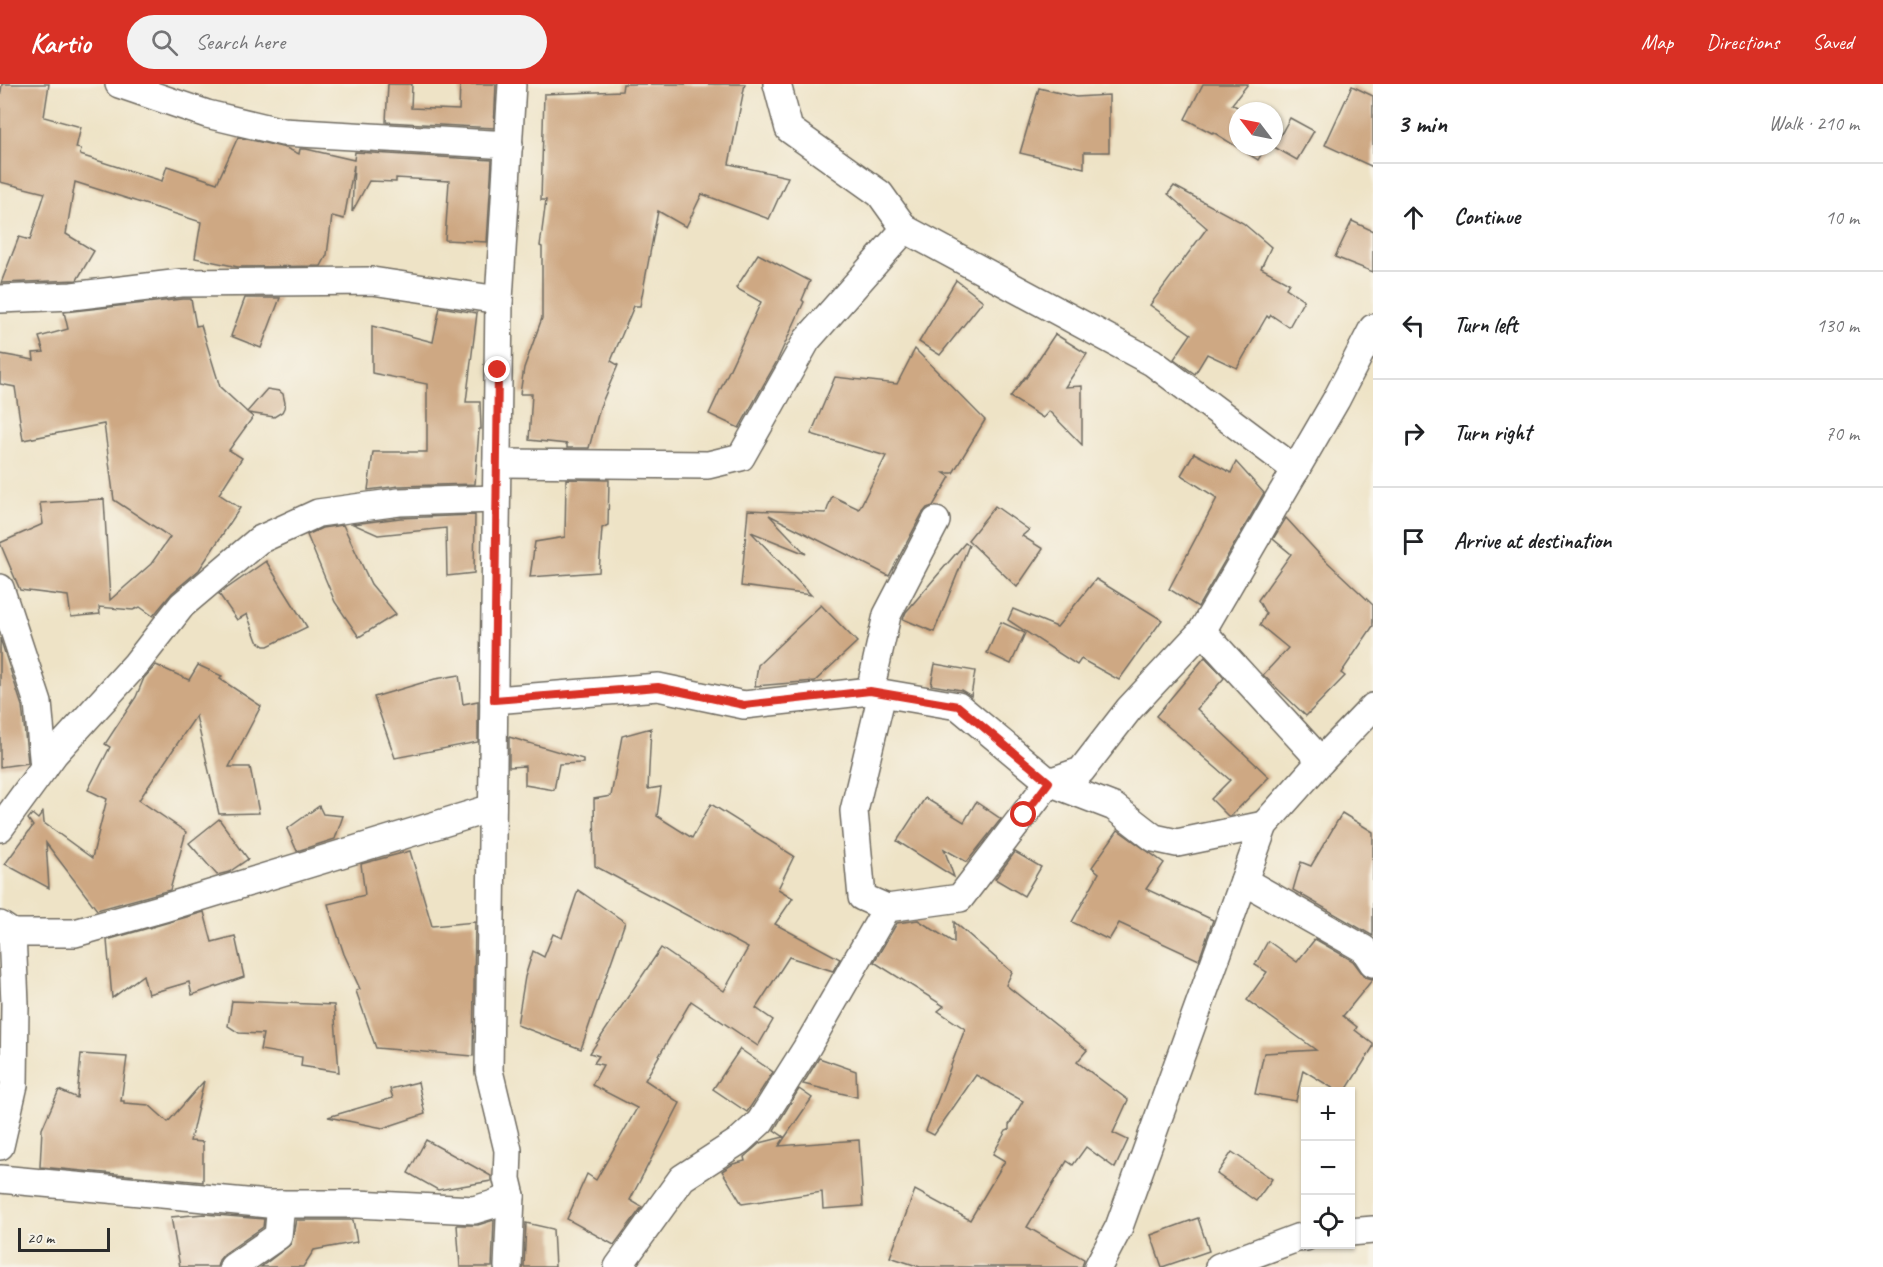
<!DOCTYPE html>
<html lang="en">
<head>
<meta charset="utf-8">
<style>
	:root { --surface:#fff; --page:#f2f2f2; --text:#202124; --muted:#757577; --line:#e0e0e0; --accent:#d93025 }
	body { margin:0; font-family:Caveat,sans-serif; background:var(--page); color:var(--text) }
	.controls { position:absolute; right:18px; bottom:18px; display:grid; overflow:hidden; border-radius:0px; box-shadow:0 2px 4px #0004 }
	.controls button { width:54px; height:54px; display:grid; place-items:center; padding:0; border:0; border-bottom:2px solid var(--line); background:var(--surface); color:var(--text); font:30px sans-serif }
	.compass { position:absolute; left:1229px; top:18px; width:54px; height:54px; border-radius:50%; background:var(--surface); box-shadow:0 2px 4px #0004; rotate:302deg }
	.scale { position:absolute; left:18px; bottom:15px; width:92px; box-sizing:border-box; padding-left:6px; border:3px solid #2b2b2b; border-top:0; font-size:16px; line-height:21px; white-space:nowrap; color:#2b2b2b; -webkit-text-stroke:4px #f7f3e8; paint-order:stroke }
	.stop { position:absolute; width:18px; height:18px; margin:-14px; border:4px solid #d93025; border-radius:50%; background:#fff }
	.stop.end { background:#d93025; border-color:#fff; box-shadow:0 2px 6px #0008 }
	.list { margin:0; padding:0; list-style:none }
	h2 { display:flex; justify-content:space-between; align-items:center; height:78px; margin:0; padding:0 24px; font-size:26px }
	h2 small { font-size:20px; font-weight:400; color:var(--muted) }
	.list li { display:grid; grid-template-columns:39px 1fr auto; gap:18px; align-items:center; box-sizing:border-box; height:108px; padding:0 24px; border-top:2px solid var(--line) }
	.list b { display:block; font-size:22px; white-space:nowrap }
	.list em { font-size:20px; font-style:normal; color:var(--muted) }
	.icon { flex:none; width:33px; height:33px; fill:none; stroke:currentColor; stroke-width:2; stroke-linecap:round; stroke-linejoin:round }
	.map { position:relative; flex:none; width:1373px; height:1183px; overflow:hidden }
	header { display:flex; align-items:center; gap:36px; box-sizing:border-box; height:84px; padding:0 30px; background:var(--accent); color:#fff }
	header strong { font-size:28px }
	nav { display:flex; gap:33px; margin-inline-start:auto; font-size:21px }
	.search { width:420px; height:54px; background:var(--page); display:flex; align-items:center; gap:15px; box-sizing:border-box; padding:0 21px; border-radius:33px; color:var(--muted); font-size:22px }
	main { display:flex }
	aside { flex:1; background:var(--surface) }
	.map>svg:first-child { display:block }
	.building { fill:#cea883 }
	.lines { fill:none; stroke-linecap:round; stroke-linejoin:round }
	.street-casing { stroke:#6f6b61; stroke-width:30 }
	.street { stroke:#fff; stroke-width:27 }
	.route { stroke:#d93025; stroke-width:8 }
</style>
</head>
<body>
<header>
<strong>Kartio</strong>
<div class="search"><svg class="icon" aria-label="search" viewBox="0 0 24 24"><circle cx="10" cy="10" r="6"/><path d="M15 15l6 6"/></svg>Search here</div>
<nav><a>Map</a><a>Directions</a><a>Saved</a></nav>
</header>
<main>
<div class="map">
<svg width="1373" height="1183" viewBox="0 0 1373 1183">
	<rect width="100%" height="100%" fill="#f7f3e8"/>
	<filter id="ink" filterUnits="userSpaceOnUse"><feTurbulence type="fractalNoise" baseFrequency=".0167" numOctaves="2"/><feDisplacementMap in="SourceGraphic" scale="12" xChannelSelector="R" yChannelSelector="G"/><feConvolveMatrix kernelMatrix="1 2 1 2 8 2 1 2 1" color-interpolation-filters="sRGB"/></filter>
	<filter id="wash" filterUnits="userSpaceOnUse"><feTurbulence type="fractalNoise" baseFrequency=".008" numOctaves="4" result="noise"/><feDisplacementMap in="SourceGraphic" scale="24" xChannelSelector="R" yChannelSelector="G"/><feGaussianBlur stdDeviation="1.35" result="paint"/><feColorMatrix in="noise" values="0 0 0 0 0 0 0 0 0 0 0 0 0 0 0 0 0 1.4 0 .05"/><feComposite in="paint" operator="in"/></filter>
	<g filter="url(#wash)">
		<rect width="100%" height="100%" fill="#eee3c6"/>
		<g id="blocks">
			<g class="building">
				<path d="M2,0H49L44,33L81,43L76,64L81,65L80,71L162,97L167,82L217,99L238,53L286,64L299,70L300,65H306L354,76L355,68L492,76L487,158L445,156L449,97L396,94V98L369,97L352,128L354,81L344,135L332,132L327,171L321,182L238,183L195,174L201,138L75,98L66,150L94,167L77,196L1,199L19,153L30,156L45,109L0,98V14Z"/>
				<path d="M388,0H412L411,24L459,26L460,0H496L494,44L386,38Z"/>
				<path d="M623,0H745L729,80L788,93L769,135L702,110L686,143L658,127L640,222H634L611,277L618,281L600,323L589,364H567V360L529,356L532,310H520L524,284L542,234V163L540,162L546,116H541L544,10L622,7Z"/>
				<path d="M1203,0H1248L1232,20L1244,27H1238V63H1266L1258,76L1213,48L1212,49L1185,35Z"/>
				<path d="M1352,2L1373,12V83L1325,61Z"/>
				<path d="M1039,4L1076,13L1109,11V68H1084V84L1020,69Z"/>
				<path d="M1290,34L1314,47L1297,76L1274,63Z"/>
				<path d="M1174,102L1243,139L1271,163L1261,184L1289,199L1286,204L1304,216L1289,243L1271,231L1269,234L1267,232L1237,284L1207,270L1195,290L1174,275L1191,250L1150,221L1207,144L1168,110Z"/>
				<path d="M1352,137L1373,147V188L1335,173Z"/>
				<path d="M758,170L810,197L802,216L804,218L777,277L739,344L709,330L761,218L736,204Z"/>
				<path d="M956,196L983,217L940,271L919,258Z"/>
				<path d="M245,214H280L261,264L231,252Z"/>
				<path d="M182,215H191L196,242L201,241L220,303L247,328L267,305L279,307L283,310L285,319L284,324L282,328L274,333L248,329L253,333L229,366L242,374L219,410L240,424L199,486L172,509L153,532L140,523L133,526L99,523L100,530L71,533L68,512L20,506L0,459L43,440L40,419L104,415L110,516L151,480L170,453L114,416L104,340L23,356L15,303L0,300V270L34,276L33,269L44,268L39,253L68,245L64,228Z"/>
				<path d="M440,223L477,229L466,318H480L481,345H479L475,400L399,402L368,406L373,368H427V300L372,289V242L433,258Z"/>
				<path d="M1055,250L1087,270L1065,303L1082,302V361L1049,327L1043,334L1010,313L1025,293L1026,294Z"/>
				<path d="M915,265L985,336L953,389H944L950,393L933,422L927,424L922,430L889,492L769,431L806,470L751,448L811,511L741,502L748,426L826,429L832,412L859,425L886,372L811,350L835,293L897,300Z"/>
				<path d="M1194,369L1231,389L1236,378L1264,409L1198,523L1169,505L1217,414L1181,391Z"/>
				<path d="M566,395L609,396L608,441L602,444L599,488L530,493L535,458L565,453Z"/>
				<path d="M995,422L1029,446L1022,452L1043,465L1017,503L968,456Z"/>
				<path d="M475,431L474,489L447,492L446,444L378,451L353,440L400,434Z"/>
				<path d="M1286,434L1321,472L1373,521V542L1341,589L1345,592L1306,632L1263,591L1288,564L1260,541L1266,530L1258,516L1291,470L1273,455Z"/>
				<path d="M343,441L371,500L396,530L359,553L335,518L307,451L322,444Z"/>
				<path d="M965,459L969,461L934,548L903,535L906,528Z"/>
				<path d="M266,477L307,543L268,562H264L257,557L247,530L237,536L219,510Z"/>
				<path d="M1096,495L1162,536L1119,596L1081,575L1077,581L1008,536L1013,525L1057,543Z"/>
				<path d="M821,521L857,558L815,597L755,602L758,581Z"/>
				<path d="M1001,538L1025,549L1011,580L987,569Z"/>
				<path d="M0,554L22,622L28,679L0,683Z"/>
				<path d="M1205,573L1224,594L1197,625L1269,693L1231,732H1228L1211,715L1230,696L1156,632Z"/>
				<path d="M935,580L975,587L971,612L961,606L931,601Z"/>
				<path d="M156,581L189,596L198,581L222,592L220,595L261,622L229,683H250L259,729L219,730L196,632L139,716L186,748L170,806L97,826L46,759L49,804L5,780L33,742L28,735L32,730L38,735L43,728L44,739L92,774L107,715L88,706L110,663L105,660L136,613L144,594Z"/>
				<path d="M459,591L463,620L478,617V658L395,674L374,613L435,595Z"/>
				<path d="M651,644L648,705L661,703L657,732L692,754L711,720L794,772L778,805L793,814L775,840L840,875L833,887L789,873L756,924L773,936L758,962L691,917L645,996L680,1019L630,1116L642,1123L614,1161L567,1135L587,1090L596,1096L637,1024L592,1001L603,981L594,979L599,972L590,969L661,864L724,907L748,864L595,782L594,715L611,712L622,652Z"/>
				<path d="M509,653L583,675V679L559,680L554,706L525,701V682L509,683Z"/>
				<path d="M925,714L964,738L976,718L1001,735L967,778L944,765L954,793L897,757Z"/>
				<path d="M319,722L323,730L343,732L335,755L297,767L287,745Z"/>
				<path d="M1342,729L1373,748V852L1293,806L1301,778L1311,782Z"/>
				<path d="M219,735L248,775L229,788L217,791L189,759Z"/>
				<path d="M1118,746L1164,779L1146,805L1213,836L1199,876L1119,839L1109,856L1072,838L1099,789L1092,783Z"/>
				<path d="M410,767L432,842L475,838L473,972L376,964L356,907L360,905L344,870L332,834L328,820L365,811L361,780Z"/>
				<path d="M1015,768L1041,783L1024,812L995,795Z"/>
				<path d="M578,806L625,838L581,965L517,941L525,893L533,867L544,873L553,850L562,854Z"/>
				<path d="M204,828L212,858L235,852L244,893L192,911L189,898L148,910L143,891L112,914L107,856Z"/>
				<path d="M918,836L954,859V838L1012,888L1006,901L1087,966L1077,978L1128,1016L1113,1049L1128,1056L1115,1084L1086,1063L1073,1081L1067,1077L1027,1143L1084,1175L1082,1183H920L890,1173L915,1106L970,1136L1005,1077L993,1070L1006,1047L1009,1046V1041L1023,1017L976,991L934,1051L926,1047L965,945L938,927L944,922L874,878L897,839Z"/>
				<path d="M1315,855L1353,877L1365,893L1373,895L1343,932L1357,943L1355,946L1373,960V963L1345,1008H1339L1303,986L1296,1017L1255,1010L1264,969L1316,966L1247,916L1267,888L1255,881L1268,857L1297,878Z"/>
				<path d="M232,917L334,921L339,988L301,982L302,973L260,966L263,950L239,949L228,942Z"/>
				<path d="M740,965L773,988L747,1028L713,1005Z"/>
				<path d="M81,970L127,973L121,1017H124V1019L149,1021L168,1038L204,997L190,1057L203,1058V1098L40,1083L42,1045L59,1006L77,1014Z"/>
				<path d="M819,974L856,987L857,1013L803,1000Z"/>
				<path d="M418,998L425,1030L383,1044L328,1033L393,1014L390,1005Z"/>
				<path d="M799,1005L812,1014L779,1062L859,1056L863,1122L823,1125L822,1108L742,1120L722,1087L733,1080L745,1077L744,1073L760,1059L784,1053L774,1046Z"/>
				<path d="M426,1056L491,1092V1097L438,1106L408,1089Z"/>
				<path d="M1232,1068L1272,1095L1256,1117L1217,1090Z"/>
				<path d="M204,1130L264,1135L263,1143L224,1170L219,1176L217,1183H180L171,1133Z"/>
				<path d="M1198,1134L1209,1167L1162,1183L1151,1151Z"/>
				<path d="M296,1136H353L357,1158L314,1166L303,1183H261L291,1160Z"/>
				<path d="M494,1136L492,1183H460L457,1141H478Z"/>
				<path d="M526,1139L553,1145L555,1183H524Z"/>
			</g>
		</g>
	</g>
	<g filter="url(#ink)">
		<use href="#blocks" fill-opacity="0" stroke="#6f6b61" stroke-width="1.5"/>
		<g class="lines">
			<g class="street-casing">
				<g id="street">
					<path d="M119,0L207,30L283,48L509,61"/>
					<path d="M777,0L789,45L880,110L905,145L1152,278L1296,386"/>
					<path d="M0,215L72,212L181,199L372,197L499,216"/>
					<path d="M497,379L708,381L741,373L807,256L905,145"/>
					<path d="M0,504L38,619L44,684"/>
					<path d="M1202,547L1321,677"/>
					<path d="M870,607L887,531L936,437"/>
					<path d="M882,610L854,727L862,813L887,824"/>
					<path d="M494,616L658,603L744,621L870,607L958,622L1049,698L1114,723L1154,754L1177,759L1264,741"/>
					<path d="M0,744L54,670L136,580L182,521L259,456L318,429L399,418L496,415"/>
					<path d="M1244,797L1364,865L1373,879"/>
					<path d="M0,841L12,849L15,920L14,1001L0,1062"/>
					<path d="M12,849H75L164,824L492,724"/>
					<path d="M0,1095L268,1120H357L474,1126L494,1120L511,1112"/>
					<path d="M1350,1148L1373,1146"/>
					<path d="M233,1183L278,1152L281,1120"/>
					<path d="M508,1183L511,1112L507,1095L508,1066L489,987L499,216L512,0"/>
					<path d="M618,1183L682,1094L739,1057L760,1038L806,965L887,824L960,814L1049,698L1081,687L1129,625L1202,547L1336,316L1373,244"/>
					<path d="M1098,1183L1119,1143L1264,741L1321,677L1373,623"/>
					<path d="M1219,1183L1297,1154L1306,1153"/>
				</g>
			</g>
			<use href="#street" class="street"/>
		</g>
	</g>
	<g class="lines" filter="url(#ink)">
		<path class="route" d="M498,286L494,616L658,603L744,621L870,607L958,622L1049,698L1024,731"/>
	</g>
</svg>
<div class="controls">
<button>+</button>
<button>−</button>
<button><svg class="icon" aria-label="locate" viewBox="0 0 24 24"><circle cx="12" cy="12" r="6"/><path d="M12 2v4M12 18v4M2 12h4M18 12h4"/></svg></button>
</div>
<svg class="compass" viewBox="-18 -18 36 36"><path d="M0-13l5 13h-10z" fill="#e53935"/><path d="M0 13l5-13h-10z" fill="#757577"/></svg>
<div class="scale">20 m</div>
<div class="stop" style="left:1024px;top:731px"></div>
<div class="stop end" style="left:498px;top:286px"></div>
</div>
<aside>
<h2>3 min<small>Walk · 210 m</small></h2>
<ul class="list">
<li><svg class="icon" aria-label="ahead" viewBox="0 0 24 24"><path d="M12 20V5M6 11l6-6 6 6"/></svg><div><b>Continue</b></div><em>10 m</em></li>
<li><svg class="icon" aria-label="left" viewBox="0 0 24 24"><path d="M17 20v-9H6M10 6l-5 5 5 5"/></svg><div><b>Turn left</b></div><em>130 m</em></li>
<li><svg class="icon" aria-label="right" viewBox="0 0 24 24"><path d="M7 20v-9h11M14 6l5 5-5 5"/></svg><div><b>Turn right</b></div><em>70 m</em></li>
<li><svg class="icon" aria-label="arrive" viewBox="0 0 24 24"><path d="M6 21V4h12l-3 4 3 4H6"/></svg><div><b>Arrive at destination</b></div></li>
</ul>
</aside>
</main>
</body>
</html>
